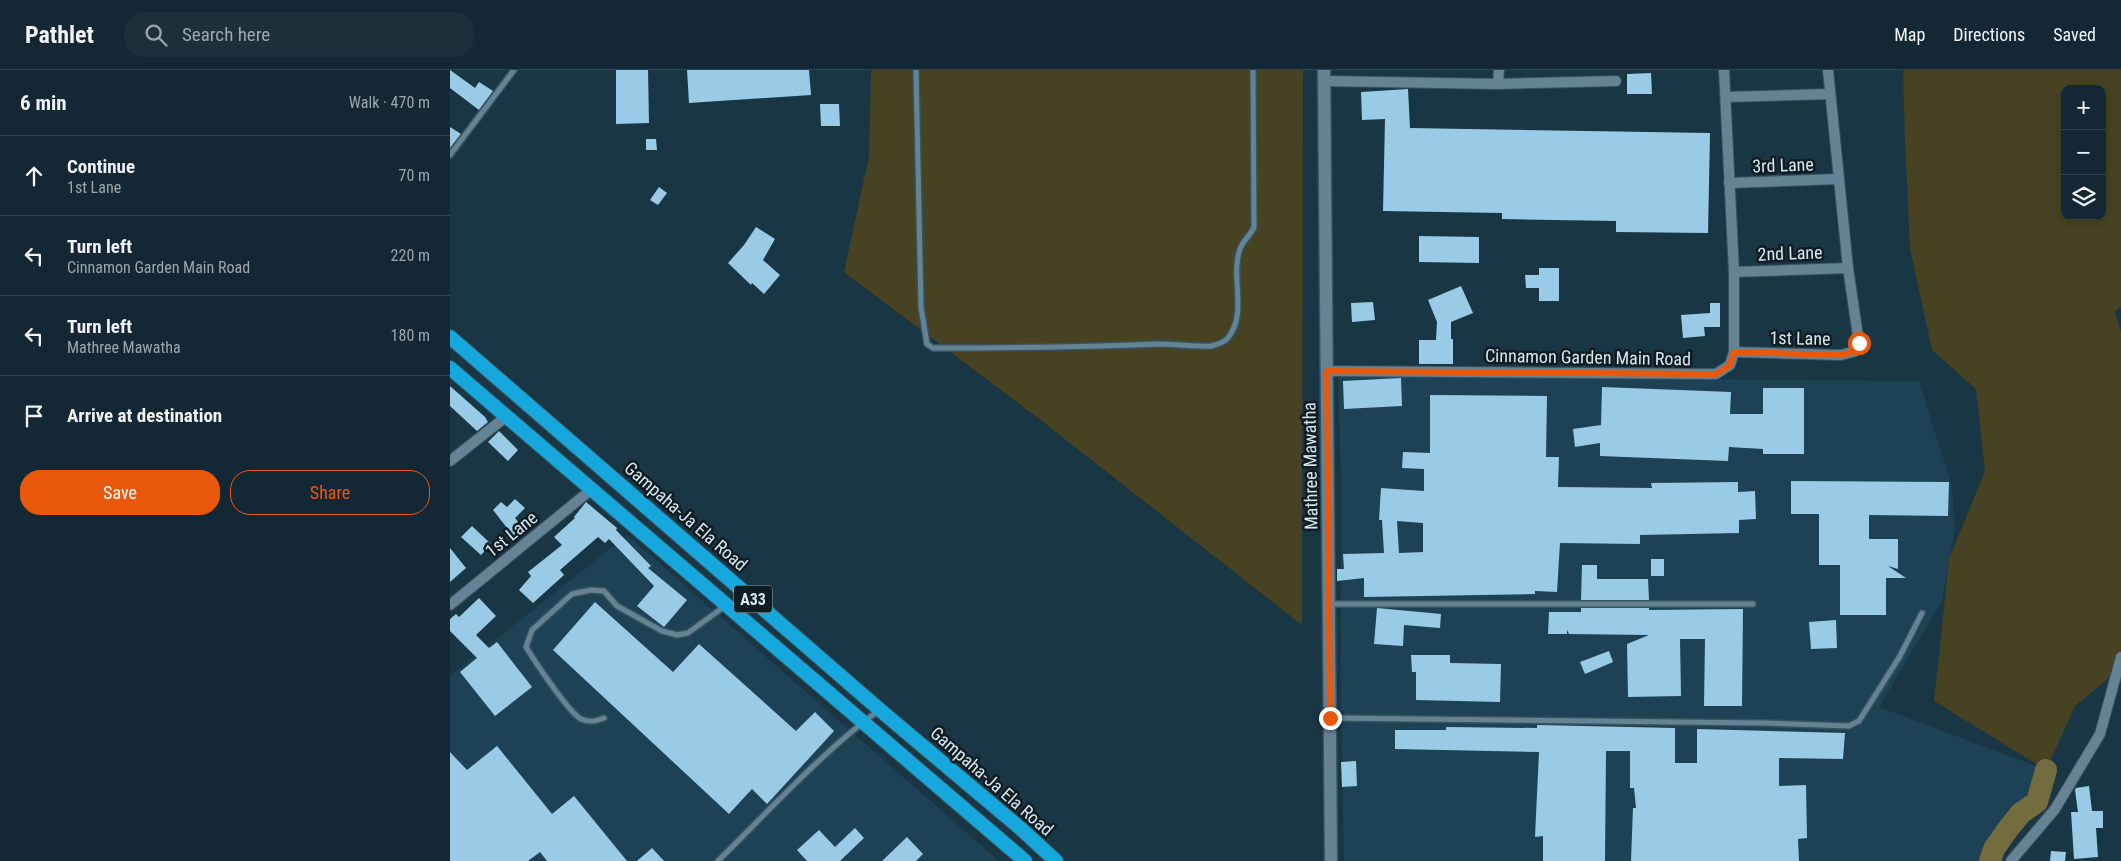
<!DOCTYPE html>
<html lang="en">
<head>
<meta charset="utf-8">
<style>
	:root { --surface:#132834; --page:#1c303c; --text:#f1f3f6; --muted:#9da6ac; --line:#32444f; --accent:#ea580c }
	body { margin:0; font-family:"Roboto Condensed",sans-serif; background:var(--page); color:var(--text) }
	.controls { position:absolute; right:15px; top:15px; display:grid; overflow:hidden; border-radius:10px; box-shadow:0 2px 8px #0003 }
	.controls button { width:45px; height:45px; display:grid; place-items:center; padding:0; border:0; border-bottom:1px solid var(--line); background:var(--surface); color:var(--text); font:25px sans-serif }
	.stop { position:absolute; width:15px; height:15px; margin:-11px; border:4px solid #ea580c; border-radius:50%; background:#fff }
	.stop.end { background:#ea580c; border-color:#fff; box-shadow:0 1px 5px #0008 }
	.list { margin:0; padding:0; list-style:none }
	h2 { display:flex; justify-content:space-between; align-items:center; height:65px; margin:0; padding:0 20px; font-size:21px }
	h2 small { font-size:16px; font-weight:400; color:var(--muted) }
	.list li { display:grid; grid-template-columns:32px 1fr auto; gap:15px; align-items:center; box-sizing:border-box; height:80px; padding:0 20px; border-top:1px solid var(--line) }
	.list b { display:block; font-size:19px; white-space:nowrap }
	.list p { margin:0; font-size:16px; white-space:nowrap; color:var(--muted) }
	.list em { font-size:16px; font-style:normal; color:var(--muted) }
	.actions { display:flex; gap:10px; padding:15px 20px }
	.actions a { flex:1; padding:11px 0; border:1px solid var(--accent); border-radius:20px; text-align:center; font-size:18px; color:var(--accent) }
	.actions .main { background:var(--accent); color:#fff }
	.icon { flex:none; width:28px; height:28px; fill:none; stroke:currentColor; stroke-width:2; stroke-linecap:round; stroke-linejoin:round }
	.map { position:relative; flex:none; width:1671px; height:791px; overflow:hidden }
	header { display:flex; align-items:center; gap:30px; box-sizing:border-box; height:70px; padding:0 25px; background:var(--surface); border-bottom:1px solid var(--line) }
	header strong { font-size:24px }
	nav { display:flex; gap:28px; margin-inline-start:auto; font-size:18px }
	.search { width:350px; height:45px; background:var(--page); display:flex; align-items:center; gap:12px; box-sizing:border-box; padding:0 18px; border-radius:20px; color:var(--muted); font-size:19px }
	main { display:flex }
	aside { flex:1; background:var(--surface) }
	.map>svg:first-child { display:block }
	.built { fill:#1d4255 }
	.green { fill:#464222; fill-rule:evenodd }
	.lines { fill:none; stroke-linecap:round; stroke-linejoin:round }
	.river { stroke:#736c3e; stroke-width:22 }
	.building { fill:#99cbe6; fill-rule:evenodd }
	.service-casing { stroke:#38525e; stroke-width:8 }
	.minor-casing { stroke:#38525e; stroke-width:12 }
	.tertiary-casing { stroke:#38525e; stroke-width:15 }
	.trunk-casing { stroke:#38525e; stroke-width:16 }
	.service { stroke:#648395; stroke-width:5 }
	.minor { stroke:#648395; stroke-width:10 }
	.tertiary { stroke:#648395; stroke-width:12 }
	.trunk { stroke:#16a8dd; stroke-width:14 }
	.route { stroke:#ea580c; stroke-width:6 }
	.labels { text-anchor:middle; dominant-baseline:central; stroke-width:5; stroke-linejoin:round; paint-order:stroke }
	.shield { fill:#0f1c22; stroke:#9aaab2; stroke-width:1 }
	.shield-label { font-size:16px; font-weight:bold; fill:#d6e7f0 }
	.street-label { font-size:18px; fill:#d6e7f0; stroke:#0f1c22 }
</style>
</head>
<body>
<header>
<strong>Pathlet</strong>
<div class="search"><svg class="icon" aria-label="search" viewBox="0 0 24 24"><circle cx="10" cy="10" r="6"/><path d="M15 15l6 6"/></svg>Search here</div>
<nav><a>Map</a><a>Directions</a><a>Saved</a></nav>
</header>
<main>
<aside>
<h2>6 min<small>Walk · 470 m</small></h2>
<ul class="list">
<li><svg class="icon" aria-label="ahead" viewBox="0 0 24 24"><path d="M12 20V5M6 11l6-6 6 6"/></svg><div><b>Continue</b><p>1st Lane</p></div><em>70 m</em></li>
<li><svg class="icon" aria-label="left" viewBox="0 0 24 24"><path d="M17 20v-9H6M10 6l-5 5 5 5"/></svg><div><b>Turn left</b><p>Cinnamon Garden Main Road</p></div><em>220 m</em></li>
<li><svg class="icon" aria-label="left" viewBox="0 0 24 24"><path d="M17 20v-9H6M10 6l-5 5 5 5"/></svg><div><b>Turn left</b><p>Mathree Mawatha</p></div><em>180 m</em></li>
<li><svg class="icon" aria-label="arrive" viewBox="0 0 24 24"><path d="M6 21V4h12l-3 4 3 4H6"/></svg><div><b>Arrive at destination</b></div></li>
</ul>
<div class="actions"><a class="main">Save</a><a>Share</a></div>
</aside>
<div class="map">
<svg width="1671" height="791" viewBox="0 0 1671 791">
	<rect width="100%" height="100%" fill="#193645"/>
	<g class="built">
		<path d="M888,306L1469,311L1502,416L1505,457L1492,531L1429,637L1596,700L1537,776L1532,791H894L891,644V412Z"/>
		<path d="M177,465L549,791H0V606Z"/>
	</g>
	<g class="green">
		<path d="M421,0H853L852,555L588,348L394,202L419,86Z"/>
		<path d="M1453,0H1671V236L1665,242L1671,262V586L1667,601L1625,636L1596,700L1484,631L1499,489L1535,401L1526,319L1482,280L1460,178L1455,72ZM1615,19H1652V146H1615Z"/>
	</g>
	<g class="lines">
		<path class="river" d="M1540,791L1544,779L1558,759L1571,743L1587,732L1596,700"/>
	</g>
	<g class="building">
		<path d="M0,0L25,18L29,12L43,21L29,40L0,18Z"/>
		<path d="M166,0H198L199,53L166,54Z"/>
		<path d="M237,0H359L361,25L239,33Z"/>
		<path d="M1201,3L1202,24H1177V4Z"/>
		<path d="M958,19L960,58L1260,63L1258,163L1166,162V151L1052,149V143L933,141L935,49L912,50L911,22Z"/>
		<path d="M370,34H389L390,56H371Z"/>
		<path d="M0,57L11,64L0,78Z"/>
		<path d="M196,69H206L207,80H196Z"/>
		<path d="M209,117L217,123L208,135L200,130Z"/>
		<path d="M306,157L325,169L313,190L330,205L314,224L302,213L301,215L278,193L294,175Z"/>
		<path d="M969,166L1029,167V193L969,192Z"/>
		<path d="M1089,198H1109V231H1089V218H1076L1075,205H1089Z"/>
		<path d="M1011,216L1023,243L1001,252V269H1003V294H969V270H986L987,252L978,230Z"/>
		<path d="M923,232L925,250L902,252L901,233Z"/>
		<path d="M1260,233H1270V257H1254L1255,266L1233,268L1231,245L1260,243Z"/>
		<path d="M951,308L952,336L894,339L893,311Z"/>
		<path d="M0,316L35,347L38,352L27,361L0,336Z"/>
		<path d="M1152,317L1281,322L1280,344H1313V318H1354V384H1313V379L1279,377L1278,391L1150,386V373L1125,377L1123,359L1151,355Z"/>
		<path d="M980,325L1097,326L1096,387H1109L1108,417L1202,418L1201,413L1288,412V422L1305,421L1306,449L1289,450V463L1190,465V474L1110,473L1107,522L1085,521V524L914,527V508L887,511V499H894L893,484L934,483L932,450H929L931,418L974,421V399L952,398L953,382L980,383ZM947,451L973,453V482L949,483Z"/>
		<path d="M49,361L68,380L58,391L38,372Z"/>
		<path d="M1341,411L1499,412L1498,446L1419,445V469H1448V499L1438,496L1456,508H1436V545H1390V495H1369V444H1341Z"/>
		<path d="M65,429L75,438L65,448L74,459L64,467L43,440L51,432L57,437Z"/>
		<path d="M136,432L167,458L166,460L201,496L198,498L237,530L214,557L187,536L204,516L159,469L155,473L148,467L110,500L114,505L83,533L69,520L81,506L78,502L112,475L104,467L125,448L124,447Z"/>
		<path d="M22,456L41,474L31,485L11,467Z"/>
		<path d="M0,478L16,498L0,512Z"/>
		<rect x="1201" y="489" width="13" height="17"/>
		<path d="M1132,495H1147V509H1198L1199,530H1131Z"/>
		<path d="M29,528L46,546L26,565L39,578L47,572L82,617L45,646L10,602L27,588L0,561V549L6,544L9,547Z"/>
		<path d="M145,532L223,602L249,574L346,661L365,642L384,661L317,734L302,719L279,744L103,580Z"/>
		<path d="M927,538L991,544L990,558L954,555L953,576L924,574Z"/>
		<path d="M1131,538H1199V540L1293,539L1292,636H1254L1255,569H1230L1231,626L1178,627L1177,574L1199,565L1119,564L1117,560V564H1098L1099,542H1131Z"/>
		<path d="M1386,550L1387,578L1361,579L1359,552Z"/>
		<path d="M1159,581L1163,592L1135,604L1130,592Z"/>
		<path d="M961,585H1000V593L1051,594L1050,632L966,630V602H962Z"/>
		<path d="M1087,655L1225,658V693H1247V659L1395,663L1393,689L1329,688V716L1356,715L1357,768L1348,769L1349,791H1181L1183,738H1186L1184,718H1180V681H1156L1155,791H1093V766L1085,767L1089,682L945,679V660H996V657L1087,658Z"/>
		<path d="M47,676L102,744L124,726L177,791H97L90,782L78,791H0V682L17,700Z"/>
		<path d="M906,691L907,716L892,717L891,692Z"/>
		<path d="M1639,716L1642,741H1653V758H1646L1648,787L1624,789L1621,742H1628L1625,720L1626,718Z"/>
		<path d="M405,758L414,768L390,791H357L347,780L369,760L385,777Z"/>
		<path d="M457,767L473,784L466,791H432Z"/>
		<path d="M202,778L214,791H187Z"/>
		<path d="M1601,781L1616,782L1615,791H1600Z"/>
	</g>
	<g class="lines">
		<g class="service-casing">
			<g id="service">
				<path d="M466,0L471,237L477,274L483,278C558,278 633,277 708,274C725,274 744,277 761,276C766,275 774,272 778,268C798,243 780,207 790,179C793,170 801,165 804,157L803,0"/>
				<path d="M0,85L64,0"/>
				<path d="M879,534H1303"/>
				<path d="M154,648C147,651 140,653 131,649C119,643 84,590 76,577L82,560L122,524L141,520L154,521L167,536L212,561L227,565L238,563L275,536"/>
				<path d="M881,648L1313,653L1399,656L1409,651L1450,586L1472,543"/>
				<path d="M268,791C320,740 371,683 429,640"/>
			</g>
		</g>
		<g class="minor-casing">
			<g id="minor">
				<path d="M874,11L1048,14L1166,11"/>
				<path d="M1048,14L1049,0"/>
				<path d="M1276,27L1380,24"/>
				<path d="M1279,113L1388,109"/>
				<path d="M1284,202L1398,198"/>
				<path d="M1284,282L1391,285L1406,281L1409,273L1398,198L1378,0"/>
				<path d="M877,301L1260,304H1266L1280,295L1284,282V202L1274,0"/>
				<path d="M0,391L57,346"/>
				<path d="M0,535L142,419"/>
				<path d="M1561,791L1605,739L1650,664L1671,587"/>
			</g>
		</g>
		<g class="tertiary-casing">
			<path id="tertiary" d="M874,0L881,791"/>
		</g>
		<g class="trunk-casing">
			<g id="trunk">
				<path d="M0,267L430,640L570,758L606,791"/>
				<path d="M0,298L575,791"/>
			</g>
		</g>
		<use href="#service" class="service"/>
		<use href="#minor" class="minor"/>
		<use href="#tertiary" class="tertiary"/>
		<use href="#trunk" class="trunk"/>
	</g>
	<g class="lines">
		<path class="route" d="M880,648L877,301L1260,304H1266L1280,295L1284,282L1391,285L1406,281L1409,273"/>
	</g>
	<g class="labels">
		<rect class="shield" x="284" y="515.5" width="38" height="27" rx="4"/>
		<g class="shield-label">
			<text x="303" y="529">A33</text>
		</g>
		<g class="street-label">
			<text transform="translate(1333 95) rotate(-2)">3rd Lane</text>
			<text transform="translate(1340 183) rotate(-2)">2nd Lane</text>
			<text transform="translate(1350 268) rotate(1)">1st Lane</text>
			<text transform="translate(1138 287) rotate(1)">Cinnamon Garden Main Road</text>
			<text transform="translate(860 396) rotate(-91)">Mathree Mawatha</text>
			<text transform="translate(236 446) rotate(41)">Gampaha-Ja Ela Road</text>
			<text transform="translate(61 464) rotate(-39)">1st Lane</text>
			<text transform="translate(542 711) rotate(41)">Gampaha-Ja Ela Road</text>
		</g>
	</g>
</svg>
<div class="controls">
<button>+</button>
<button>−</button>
<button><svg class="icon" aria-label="layers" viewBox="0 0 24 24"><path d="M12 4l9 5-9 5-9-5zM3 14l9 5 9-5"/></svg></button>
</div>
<div class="stop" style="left:1409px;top:273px"></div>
<div class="stop end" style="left:880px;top:648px"></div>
</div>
</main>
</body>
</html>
